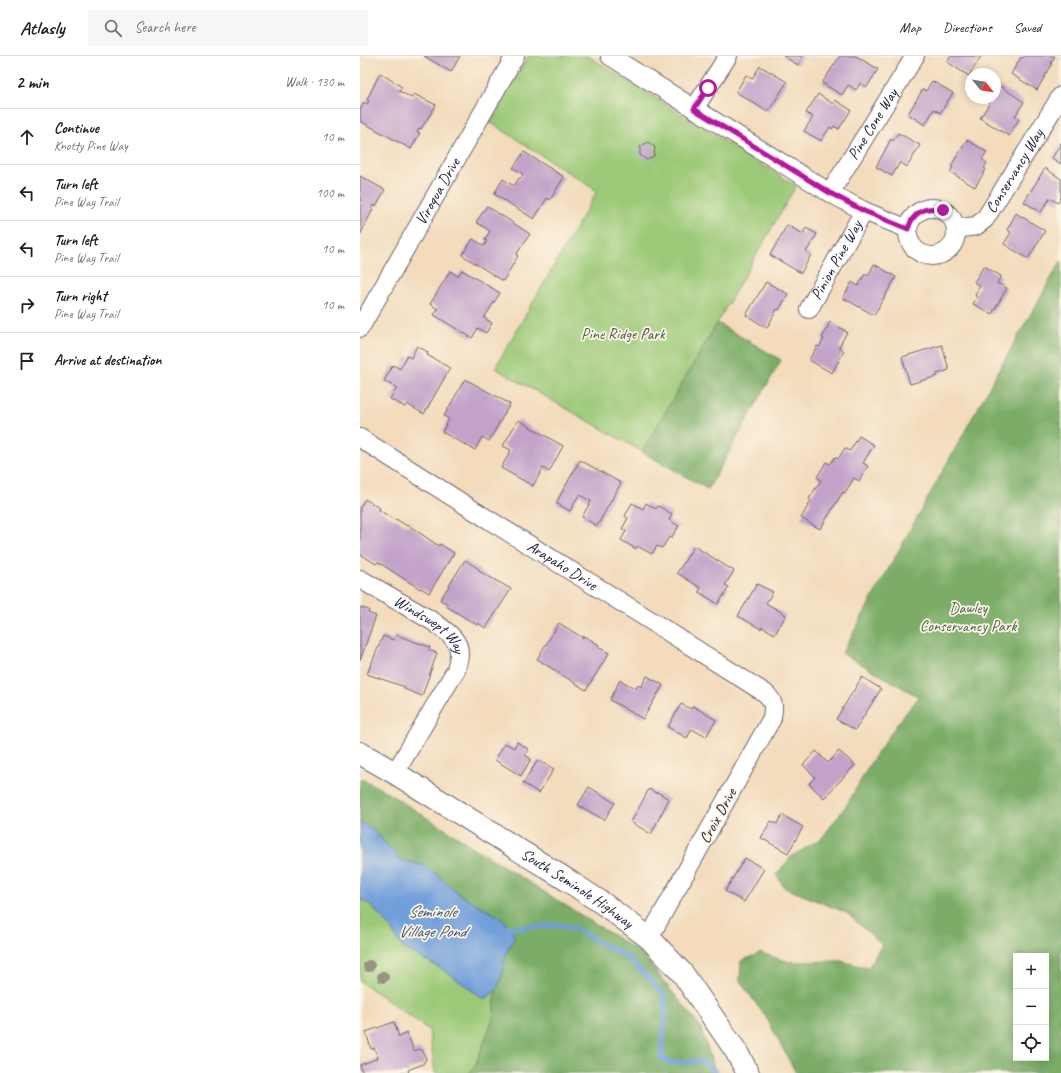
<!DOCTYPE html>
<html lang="en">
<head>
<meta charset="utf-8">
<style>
	:root { --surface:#fff; --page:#f6f6f6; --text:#202124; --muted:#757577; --line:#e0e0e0 }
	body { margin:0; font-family:Caveat,sans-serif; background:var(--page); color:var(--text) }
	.controls { position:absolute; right:12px; bottom:12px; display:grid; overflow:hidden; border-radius:0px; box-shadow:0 2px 10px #0003 }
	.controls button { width:36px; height:36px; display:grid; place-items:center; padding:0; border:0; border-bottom:1px solid var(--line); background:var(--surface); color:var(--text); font:20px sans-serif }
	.compass { position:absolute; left:605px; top:12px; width:36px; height:36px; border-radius:50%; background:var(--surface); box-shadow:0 2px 10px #0003; rotate:120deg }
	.stop { position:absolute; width:12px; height:12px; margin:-9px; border:3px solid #b5179e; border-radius:50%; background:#fff }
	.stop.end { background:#b5179e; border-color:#fff; box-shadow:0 1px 4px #0008 }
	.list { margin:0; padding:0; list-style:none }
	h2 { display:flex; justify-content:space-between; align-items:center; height:52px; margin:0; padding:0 16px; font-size:17px }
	h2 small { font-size:13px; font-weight:400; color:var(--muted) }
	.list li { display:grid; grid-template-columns:26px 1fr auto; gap:12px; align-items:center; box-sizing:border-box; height:56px; padding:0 16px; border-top:1px solid var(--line) }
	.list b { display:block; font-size:15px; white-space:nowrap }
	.list p { margin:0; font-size:13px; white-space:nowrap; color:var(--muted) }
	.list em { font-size:13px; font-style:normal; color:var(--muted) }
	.icon { flex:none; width:22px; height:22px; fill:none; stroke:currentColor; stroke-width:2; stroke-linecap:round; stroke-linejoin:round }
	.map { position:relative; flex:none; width:701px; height:1017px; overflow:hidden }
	header { display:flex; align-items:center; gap:24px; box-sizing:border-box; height:56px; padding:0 20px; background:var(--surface); border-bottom:1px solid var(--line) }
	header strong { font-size:19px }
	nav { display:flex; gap:22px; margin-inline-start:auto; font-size:14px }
	.search { width:280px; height:36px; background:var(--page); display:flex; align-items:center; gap:10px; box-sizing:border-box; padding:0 14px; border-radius:0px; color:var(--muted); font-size:15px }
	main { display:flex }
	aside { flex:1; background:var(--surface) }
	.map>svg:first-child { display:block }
	.green { fill:#9bc977; stroke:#5e7659 }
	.forest { fill:#7cad68; stroke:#4f6852; fill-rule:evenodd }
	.water { fill:#719fda; stroke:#4a608a }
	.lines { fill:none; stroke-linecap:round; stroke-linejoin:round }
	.stream { stroke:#719fda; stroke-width:5 }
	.building { fill:#c2a2c9 }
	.street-casing { stroke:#6b6368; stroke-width:20 }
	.secondary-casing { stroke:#6b6368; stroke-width:24 }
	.street { stroke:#fff; stroke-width:18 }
	.secondary { stroke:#fff; stroke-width:22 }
	.tree { fill:#979581 }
	.route { stroke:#b5179e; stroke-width:5 }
	.labels { text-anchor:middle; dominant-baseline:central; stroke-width:3.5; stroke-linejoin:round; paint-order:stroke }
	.street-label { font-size:16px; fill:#22223b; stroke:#fcf5e5 }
	.park-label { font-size:16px; fill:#4c5c50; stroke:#fcf5e5 }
	.water-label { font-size:17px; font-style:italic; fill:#42547b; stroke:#fcf5e5 }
</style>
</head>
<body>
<header>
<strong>Atlasly</strong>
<div class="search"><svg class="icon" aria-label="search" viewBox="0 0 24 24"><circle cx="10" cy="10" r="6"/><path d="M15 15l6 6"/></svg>Search here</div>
<nav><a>Map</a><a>Directions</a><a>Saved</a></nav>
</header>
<main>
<aside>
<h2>2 min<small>Walk · 130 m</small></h2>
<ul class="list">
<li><svg class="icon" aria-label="ahead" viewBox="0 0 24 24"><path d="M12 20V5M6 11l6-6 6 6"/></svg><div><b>Continue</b><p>Knotty Pine Way</p></div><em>10 m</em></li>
<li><svg class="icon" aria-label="left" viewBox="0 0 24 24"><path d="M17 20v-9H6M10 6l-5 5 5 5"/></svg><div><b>Turn left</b><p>Pine Way Trail</p></div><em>100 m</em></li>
<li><svg class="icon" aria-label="left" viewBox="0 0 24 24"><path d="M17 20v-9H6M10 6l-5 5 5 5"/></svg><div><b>Turn left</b><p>Pine Way Trail</p></div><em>10 m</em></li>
<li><svg class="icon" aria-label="right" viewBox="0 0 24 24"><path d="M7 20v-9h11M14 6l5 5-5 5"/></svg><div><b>Turn right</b><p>Pine Way Trail</p></div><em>10 m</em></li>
<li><svg class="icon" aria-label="arrive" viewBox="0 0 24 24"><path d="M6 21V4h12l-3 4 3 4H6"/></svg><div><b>Arrive at destination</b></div></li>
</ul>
</aside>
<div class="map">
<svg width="701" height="1017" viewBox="0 0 701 1017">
	<rect width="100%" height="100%" fill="#fcf5e5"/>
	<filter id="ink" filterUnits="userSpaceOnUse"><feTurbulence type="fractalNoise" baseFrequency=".025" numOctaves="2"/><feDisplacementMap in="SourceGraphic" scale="8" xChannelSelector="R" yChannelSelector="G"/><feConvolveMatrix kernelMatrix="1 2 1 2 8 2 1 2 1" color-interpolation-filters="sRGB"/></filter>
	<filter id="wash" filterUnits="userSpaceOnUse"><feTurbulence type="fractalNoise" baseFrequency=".012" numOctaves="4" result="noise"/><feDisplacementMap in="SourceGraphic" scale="16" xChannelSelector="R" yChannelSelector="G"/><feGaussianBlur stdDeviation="0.9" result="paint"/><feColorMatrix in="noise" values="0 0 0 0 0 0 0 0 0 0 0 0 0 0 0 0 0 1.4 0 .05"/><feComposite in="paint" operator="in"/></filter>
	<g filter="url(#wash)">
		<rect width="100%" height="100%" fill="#f3dbbc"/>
		<g class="green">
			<path d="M168,0H228L436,130L357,267L421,304L348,433L135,312L237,135L131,67Z"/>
			<path d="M0,843L8,847L27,867L43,892L84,914L124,943L136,935L133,963L115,1010L109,1017H75L69,974L0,925Z"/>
		</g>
		<g class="forest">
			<path d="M701,205V1017H436L407,963L380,925L381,905L401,897L429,906L481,905L508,912L522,889L487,857L425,832L416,819L431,801L462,782L488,747L510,708L537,668L559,641L482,597L641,310ZM656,900H686V1002H656Z"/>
			<path d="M357,267L421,304L348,433L282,396Z"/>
			<path d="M0,722L23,734L281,897L340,970L356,1017H109L115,1010L133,963L136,935L142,920L145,899L154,881L143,863L101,839L66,810L41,804L11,772L0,766Z"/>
		</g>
		<path class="water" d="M0,766L11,772L41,804L66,810L101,839L143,863L155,881L145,899L142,920L136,935L124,943L84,914L43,892L27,867L8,847L0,843Z"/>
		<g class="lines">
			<path class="stream" d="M149,872L201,869L215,873L267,901L305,939V964L301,1001L311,1007L342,1005L357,1017"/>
		</g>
		<g id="blocks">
			<g class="building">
				<path d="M64,0H100L91,16Z"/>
				<path d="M423,0H443L438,9Z"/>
				<path d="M480,0H496L518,13L507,31L500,27L496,34L488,29L482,39L462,27Z"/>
				<path d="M591,0H621L609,20L587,6Z"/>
				<path d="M665,0H695L691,7L692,8L677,34L651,18L661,1L663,2Z"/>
				<path d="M400,10L427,26L408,56L376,36L386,19L392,23Z"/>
				<path d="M20,17L42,31L39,35L52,42L54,38L76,49L61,73L59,72L57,76L60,77L51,93L0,65V54L4,46L7,48L9,45L7,44Z"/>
				<path d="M572,25L593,37L580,57L574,53L565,69L548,58L563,33L566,35Z"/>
				<path d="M640,30L664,46L655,60L659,63L649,80L620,62L633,42H635V38Z"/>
				<path d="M458,38L473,48L475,44L491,54L479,73L474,70L472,73L470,71L461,85L444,75L453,61L446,57Z"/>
				<path d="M538,77L560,89L547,111L540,106L532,120L516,111L531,83L533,85Z"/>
				<path d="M607,84L627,96L622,103L627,107L624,112L626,113L615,131L590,116L593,111L591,110Z"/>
				<path d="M288,86L295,91L294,100L287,104L280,99V91Z"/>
				<path d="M701,87V108L692,102Z"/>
				<path d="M164,96L204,121L190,144L187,142L174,163L134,138L143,123L154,130L159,122L161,123L163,118L153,112Z"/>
				<path d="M685,112L701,123V142L698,147L690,142L681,156L664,146Z"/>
				<path d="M0,120L25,134L16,150L13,149L11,152L13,153L0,179Z"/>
				<path d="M127,150L170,178L156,199L158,200L143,225L102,199L113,183L124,190L127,185L125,184L130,175L116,166Z"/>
				<path d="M656,157L685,175L668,203L644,188L651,176L647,174Z"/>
				<path d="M427,169L443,178L446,172L457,178L446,196L451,199L441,217L410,199Z"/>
				<path d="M514,208L536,221L514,259L483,242L492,226L498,230L505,218L508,220Z"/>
				<path d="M624,210L641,220L637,227L647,232L632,258L613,248L617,241L615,239L620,230L614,226Z"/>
				<path d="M102,214L140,237L124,262L132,267L126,277L118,272L112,282L74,259L78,253L70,248L90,215L98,220Z"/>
				<path d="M406,226L428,238L419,254L417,253L407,272L386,259Z"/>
				<path d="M470,266L487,276L479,291L484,295L472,317L449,304L457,290L459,291L464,283L462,282Z"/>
				<path d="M582,289L589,314L577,318L578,320L550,328L542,301Z"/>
				<path d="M57,290L68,296L67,299L90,312L64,358L47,348L45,351L30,343L37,332L24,325L33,309L40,313L47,300L51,302Z"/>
				<path d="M105,323L150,348L129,385L122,381L115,394L82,376L89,363L84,360Z"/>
				<path d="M158,364L203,390L189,416L183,412L173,430L141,412L151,394L143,390Z"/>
				<path d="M499,380L514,389L503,407L508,410L499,425L494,422L485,437L483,436L460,473L441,462L451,445L449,443L461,424L457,421L466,406L470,408L475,401L478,403L485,392L490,395Z"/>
				<path d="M220,404L261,427L237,470L222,461L231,445L219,439L210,455L196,447Z"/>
				<path d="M5,443L20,452L19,454L35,464L36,463L47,470L48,469L79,490L80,488L94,497L69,537L61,532L60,533L18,506L16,508L0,498V451Z"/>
				<path d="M272,447L283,453L286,447L296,453L298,450L312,458L309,464L319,470L311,482L309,481L302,492L297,490L292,498L277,490L276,493L261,484L266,475L262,473L268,462L265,460Z"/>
				<path d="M334,490L374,515L365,529L369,531L358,548L339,536L341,532L317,517Z"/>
				<path d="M105,504L119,513V515L151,533L126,572L118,567L117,569L86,550L88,548L80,544Z"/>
				<path d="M397,528L413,536L406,547L426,559L415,578L402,571L401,573L378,560Z"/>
				<path d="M0,551L9,554L8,557L16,560L0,604Z"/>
				<path d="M199,567L223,582L224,580L239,589L238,591L249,597L226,634L177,603Z"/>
				<path d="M36,579L70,591L69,594L77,597L62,640L44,633L45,631L7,618L23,580L34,584Z"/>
				<path d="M287,620L303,629L283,663L250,644L260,624L276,633L278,629L281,631Z"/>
				<path d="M502,621L521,633L495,674L476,663Z"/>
				<path d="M321,648L331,653L333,650L356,664L346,681L332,673L327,682L308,671Z"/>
				<path d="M157,686L168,693L165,699L171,703L161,720L135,704L145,687L154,692Z"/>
				<path d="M456,695L468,707L479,695L495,709L464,742L449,728L455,721L443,709Z"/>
				<path d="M178,704L194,713L179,737L163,727Z"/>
				<path d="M229,731L255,747L244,764L218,749Z"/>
				<path d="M289,733L296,737L297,736L309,743L291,778L271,766Z"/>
				<path d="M422,759L443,771L428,797L401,782L411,765L417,768Z"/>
				<path d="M385,802L404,813L384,846L365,835Z"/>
				<path d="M34,966L39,981L47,977L54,995L59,993L63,995L66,1003L63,1008L48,1014L49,1017H3L0,1009L18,1002L14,992L11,993L6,976Z"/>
			</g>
		</g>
	</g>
	<g filter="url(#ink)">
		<use href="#blocks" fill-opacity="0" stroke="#6b6368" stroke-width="1"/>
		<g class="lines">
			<g class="street-casing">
				<g id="street">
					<path d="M250,0L470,137L504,155L548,173"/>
					<path d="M334,53L368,0"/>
					<path id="s1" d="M470,137L555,0"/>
					<circle cx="572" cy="176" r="24"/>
					<path id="s2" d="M596,173L616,170L625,163L701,40"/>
					<path id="s3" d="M449,253L504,155"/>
					<path id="s4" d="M0,272L155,0"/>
					<path id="s5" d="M0,382L110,452L277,556L405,637C414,645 414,650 412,662L289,882"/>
					<path id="s6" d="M0,523L74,566C84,574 100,583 99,598C99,603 97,609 96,614L35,717"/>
				</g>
			</g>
			<g class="secondary-casing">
				<g id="secondary">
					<path id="s7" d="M0,697L35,717L207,824L245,849L289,882L323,918L376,995L388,1017"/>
				</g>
			</g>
			<use href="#street" class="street"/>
			<use href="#secondary" class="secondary"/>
		</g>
		<g class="tree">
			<circle cx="9" cy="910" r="6"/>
			<circle cx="23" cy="921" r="6"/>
		</g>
	</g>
	<g class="lines" filter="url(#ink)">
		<path class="route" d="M348,32L334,53L470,137L504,155L548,173C553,156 566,149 583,154"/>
	</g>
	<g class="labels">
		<g class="street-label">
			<text stroke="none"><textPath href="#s1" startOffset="81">Pine Cone Way</textPath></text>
			<text stroke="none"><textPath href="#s2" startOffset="88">Conservancy Way</textPath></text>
			<text stroke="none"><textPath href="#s4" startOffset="157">Viroqua Drive</textPath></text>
			<text stroke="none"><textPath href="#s3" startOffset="56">Pinion Pine Way</textPath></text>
			<text stroke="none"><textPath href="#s5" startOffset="239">Arapaho Drive</textPath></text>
			<text stroke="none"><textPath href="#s6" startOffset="84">Windswept Way</textPath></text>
			<text transform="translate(358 760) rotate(-61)">Croix Drive</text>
			<text stroke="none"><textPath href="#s7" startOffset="256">South Seminole Highway</textPath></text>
		</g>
		<g class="park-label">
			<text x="263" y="278">Pine Ridge Park</text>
			<text x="608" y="552">Dawley<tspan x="608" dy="18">Conservancy Park</tspan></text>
		</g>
		<g class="water-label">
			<text x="72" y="855">Seminole<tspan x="72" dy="20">Village Pond</tspan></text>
		</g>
	</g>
</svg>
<div class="controls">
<button>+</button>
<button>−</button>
<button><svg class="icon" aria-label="locate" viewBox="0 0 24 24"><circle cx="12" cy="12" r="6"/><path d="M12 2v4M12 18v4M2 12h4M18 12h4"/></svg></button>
</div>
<svg class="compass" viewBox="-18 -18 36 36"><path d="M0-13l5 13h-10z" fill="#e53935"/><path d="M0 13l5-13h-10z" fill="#757577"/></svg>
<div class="stop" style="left:348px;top:32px"></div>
<div class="stop end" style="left:583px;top:154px"></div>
</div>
</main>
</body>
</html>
